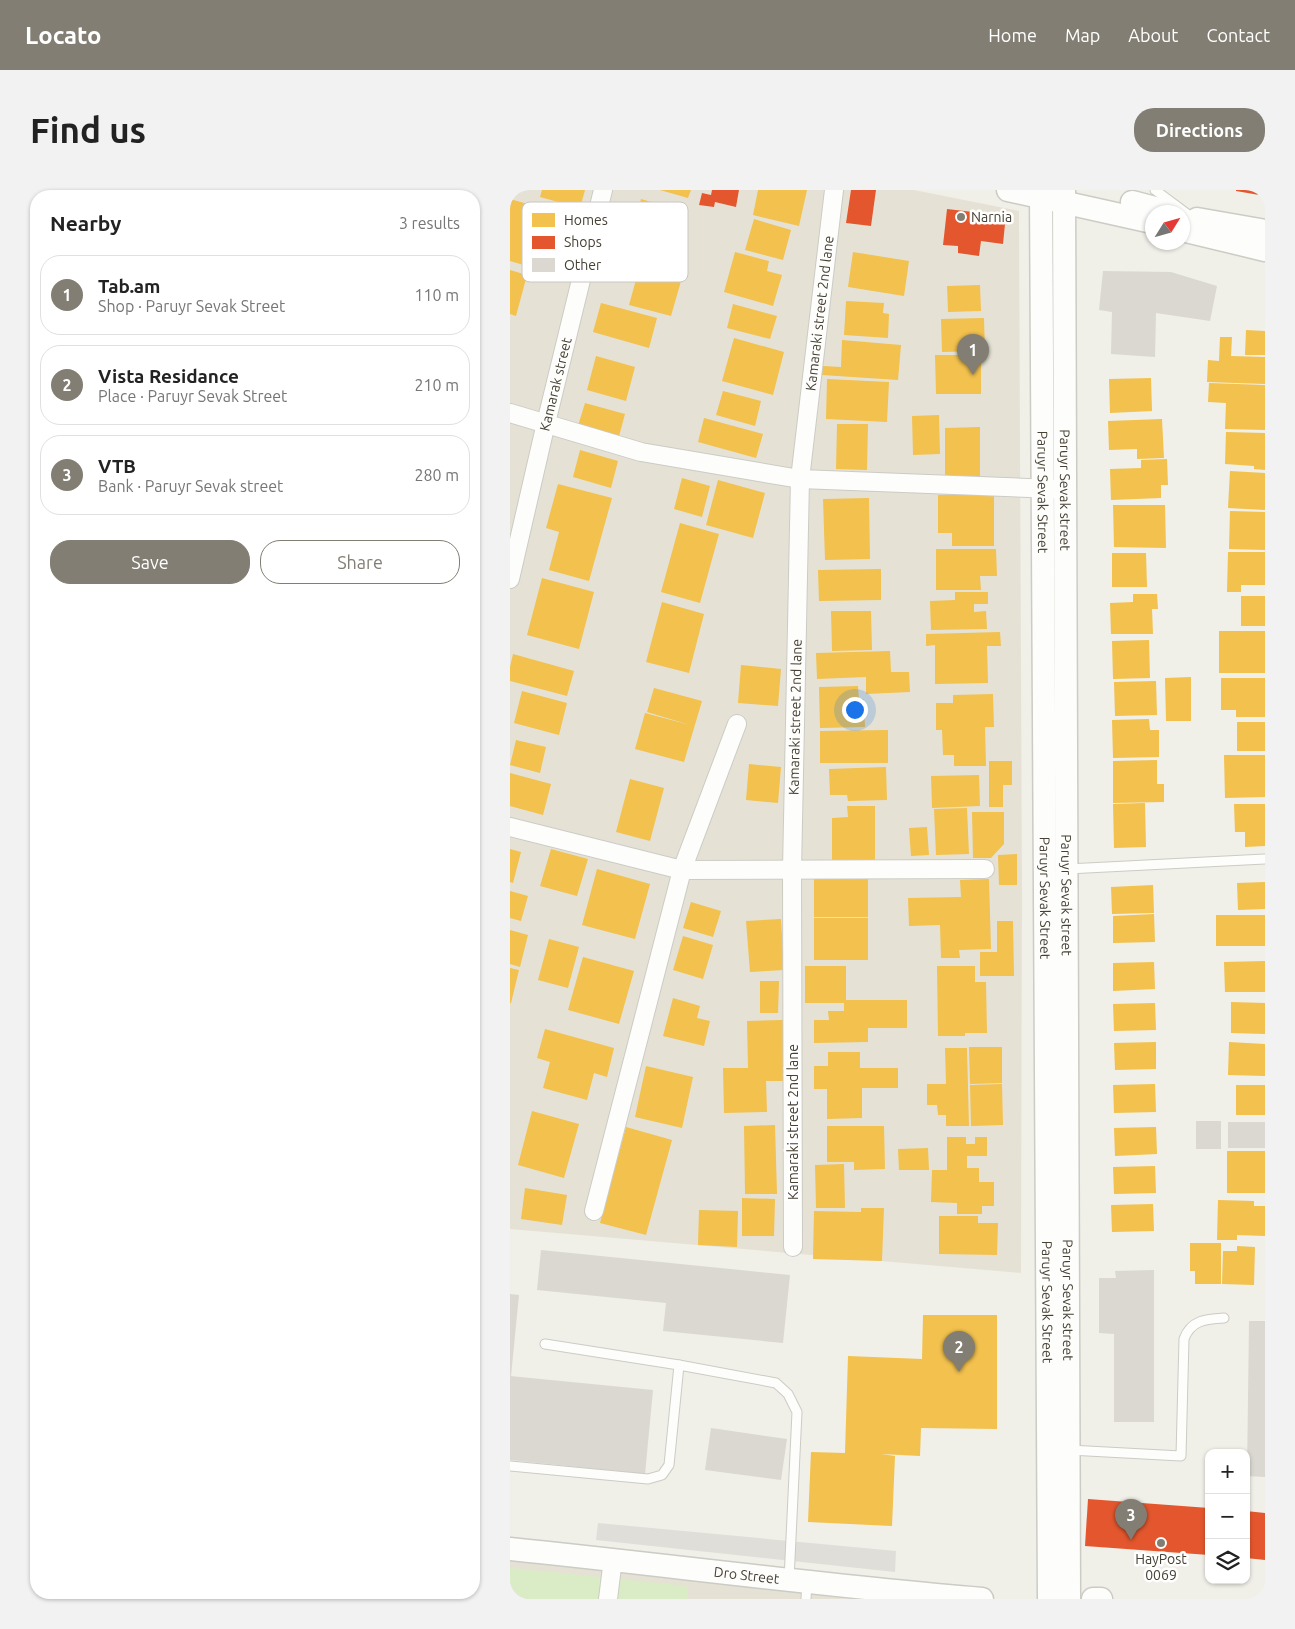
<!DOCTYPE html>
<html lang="en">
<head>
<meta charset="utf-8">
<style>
	:root { --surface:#fff; --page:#f2f2f2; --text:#222; --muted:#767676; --line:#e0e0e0; --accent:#827e73 }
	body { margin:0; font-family:Ubuntu,sans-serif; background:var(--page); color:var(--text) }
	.controls { position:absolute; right:15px; bottom:15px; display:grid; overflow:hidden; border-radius:10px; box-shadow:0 1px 4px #0004 }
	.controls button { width:45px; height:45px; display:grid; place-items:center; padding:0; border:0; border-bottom:1px solid var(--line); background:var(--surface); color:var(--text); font:25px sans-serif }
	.compass { position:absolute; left:635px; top:15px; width:45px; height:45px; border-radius:50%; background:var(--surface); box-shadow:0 1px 4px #0004; rotate:53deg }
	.you { position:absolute; left:344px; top:519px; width:18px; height:18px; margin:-12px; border:4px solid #fff; border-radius:50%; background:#1a73e8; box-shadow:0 0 0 8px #1a73e833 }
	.badge { display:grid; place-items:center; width:32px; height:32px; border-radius:50%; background:var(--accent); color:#fff; font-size:16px; font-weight:700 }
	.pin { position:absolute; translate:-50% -41px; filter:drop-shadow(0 1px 2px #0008) }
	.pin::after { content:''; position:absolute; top:26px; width:18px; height:15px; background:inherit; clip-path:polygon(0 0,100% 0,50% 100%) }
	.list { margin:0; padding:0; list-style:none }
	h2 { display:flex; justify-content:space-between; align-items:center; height:65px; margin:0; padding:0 20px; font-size:21px }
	h2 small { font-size:16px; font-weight:400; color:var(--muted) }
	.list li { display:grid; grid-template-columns:32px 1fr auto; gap:15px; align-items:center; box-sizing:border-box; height:80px; margin:0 10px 10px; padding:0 10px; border:1px solid var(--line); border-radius:20px }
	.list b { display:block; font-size:19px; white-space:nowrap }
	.list p { margin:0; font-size:16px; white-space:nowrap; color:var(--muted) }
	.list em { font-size:16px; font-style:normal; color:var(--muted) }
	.actions { display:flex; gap:10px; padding:15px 20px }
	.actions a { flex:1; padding:11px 0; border:1px solid var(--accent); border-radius:20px; text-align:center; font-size:18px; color:var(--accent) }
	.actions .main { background:var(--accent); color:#fff }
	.icon { flex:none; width:28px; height:28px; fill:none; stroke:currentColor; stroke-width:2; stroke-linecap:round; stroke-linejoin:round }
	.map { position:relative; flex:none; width:755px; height:1409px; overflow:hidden; border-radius:20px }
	header { display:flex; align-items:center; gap:30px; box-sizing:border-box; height:70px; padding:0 25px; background:var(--accent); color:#fff }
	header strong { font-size:24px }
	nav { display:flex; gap:28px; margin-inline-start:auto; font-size:18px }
	.intro { display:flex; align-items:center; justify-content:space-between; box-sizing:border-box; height:120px; padding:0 30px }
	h1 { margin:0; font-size:35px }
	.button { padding:12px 22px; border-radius:20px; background:var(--accent); color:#fff; font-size:18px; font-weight:700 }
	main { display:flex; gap:30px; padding:0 30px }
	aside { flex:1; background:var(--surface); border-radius:20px; box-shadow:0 1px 4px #0004 }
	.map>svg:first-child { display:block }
	.residential { fill:#e5e2d5 }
	.green { fill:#d9ecc6 }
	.parking { fill:#dfded8 }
	.homes { fill:#f2c14e }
	.shops { fill:#e4572e }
	.building { fill:#dad8d1 }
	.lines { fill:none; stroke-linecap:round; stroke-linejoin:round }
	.service-casing { stroke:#cccbc4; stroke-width:11 }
	.minor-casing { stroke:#cccbc4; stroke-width:20 }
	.tertiary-casing { stroke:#cccbc4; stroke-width:25 }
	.service { stroke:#fdfdfc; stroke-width:9 }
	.minor { stroke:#fdfdfc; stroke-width:18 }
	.tertiary { stroke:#fdfdfc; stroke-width:22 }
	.poi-dot { fill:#827e73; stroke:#fff; stroke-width:2 }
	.labels { text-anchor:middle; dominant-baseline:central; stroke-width:5; stroke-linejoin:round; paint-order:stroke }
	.poi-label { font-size:14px; fill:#464134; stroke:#fff; text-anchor:start }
	.street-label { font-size:14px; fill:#464134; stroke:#fff }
	.key { fill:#fff; stroke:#c8c6c2; stroke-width:1 }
	.key-label { font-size:14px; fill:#464134 }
</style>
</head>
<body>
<header>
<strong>Locato</strong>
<nav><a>Home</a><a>Map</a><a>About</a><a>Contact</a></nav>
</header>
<div class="intro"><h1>Find us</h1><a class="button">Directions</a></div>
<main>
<aside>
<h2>Nearby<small>3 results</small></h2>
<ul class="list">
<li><span class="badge">1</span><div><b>Tab.am</b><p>Shop · Paruyr Sevak Street</p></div><em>110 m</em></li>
<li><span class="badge">2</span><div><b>Vista Residance</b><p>Place · Paruyr Sevak Street</p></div><em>210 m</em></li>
<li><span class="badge">3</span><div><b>VTB</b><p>Bank · Paruyr Sevak street</p></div><em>280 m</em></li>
</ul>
<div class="actions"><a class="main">Save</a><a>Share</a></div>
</aside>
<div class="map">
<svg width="755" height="1409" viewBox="0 0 755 1409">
	<rect width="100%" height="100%" fill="#f0efe8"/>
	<g class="residential">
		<path d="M0,0H404L509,21L512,697L511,1083L0,1039Z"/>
		<path d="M0,1366L337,1409H0Z"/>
	</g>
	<path class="green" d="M0,1378L178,1396L177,1409H0Z"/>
	<path class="parking" d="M88,1333L386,1361L385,1382L86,1350Z"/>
	<g class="homes">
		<path d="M32,0H75L70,18L30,7Z"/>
		<path d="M150,0H181L178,8Z"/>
		<path d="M248,0H297L289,36L243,25Z"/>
		<path d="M0,9L32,18L17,76L0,71Z"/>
		<path d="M131,9L158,17L153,34L126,27Z"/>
		<path d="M244,29L281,40L273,70L235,60Z"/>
		<path d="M225,62L259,71L257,81L272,85L263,116L214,102Z"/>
		<path d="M343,62L399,71L394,106L338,97Z"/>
		<path d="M129,79L171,91L161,126L119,115Z"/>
		<path d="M0,80L17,85L6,126L0,124Z"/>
		<path d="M470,95L471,121L438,122L437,96Z"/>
		<path d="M336,111L374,113L373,123L379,124L378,148L334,145Z"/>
		<path d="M91,113L147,128L139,158L83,142Z"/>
		<path d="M223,114L267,126L260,149L217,138Z"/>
		<path d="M474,128L475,161L432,162L431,129Z"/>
		<path d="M736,140L755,141V165H735Z"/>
		<path d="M710,147H722L721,166L755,167V194L697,192L698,170L709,171Z"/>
		<path d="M224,148L274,162L263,205L212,191Z"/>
		<path d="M332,150L391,155L388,190L312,185L313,176L331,177Z"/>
		<path d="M425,165H471V204H426Z"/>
		<path d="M86,166L125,177L116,211L77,200Z"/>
		<path d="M641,188L642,221L600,223L599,189Z"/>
		<path d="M317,189L379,192L377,232L316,229Z"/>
		<path d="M699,193L755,195V240L715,239L716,213L698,212Z"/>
		<path d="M213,201L251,211L245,236L206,225Z"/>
		<path d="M75,213L115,224L108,250L67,239Z"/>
		<path d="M429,225L430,264L403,265L402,226Z"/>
		<path d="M194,228L253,244L246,268L188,252Z"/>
		<path d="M652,229L654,268L627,269V259L599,260L598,231Z"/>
		<path d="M327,234H358L357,280L326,279Z"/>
		<path d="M470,237V287H435V238Z"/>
		<path d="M716,242L755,243V280L744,279V276L715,274Z"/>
		<path d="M70,260L108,271L101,298L63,287Z"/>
		<path d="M657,269L658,295H651V308L601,310L600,279L631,278V270Z"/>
		<path d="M720,281L755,283V320L718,318Z"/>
		<path d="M172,288L200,296L192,327L164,319Z"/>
		<path d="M208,290L255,303L243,348L196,335Z"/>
		<path d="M48,294L102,308L79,391L39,380L49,342L36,338Z"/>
		<path d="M484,304V356H442V343H428V305Z"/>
		<path d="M359,308L360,369L315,370L313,309Z"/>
		<path d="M603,315H655L656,358L604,357Z"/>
		<path d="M720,321L755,322V360L719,359Z"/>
		<path d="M170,333L209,344L190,413L151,402Z"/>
		<path d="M426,359H486L487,386H470L471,400H426Z"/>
		<path d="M718,362H755V395H731V402H717Z"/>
		<path d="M602,363H636L637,397H602Z"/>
		<path d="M371,379V410L309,411L308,380Z"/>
		<path d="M32,388L84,402L69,459L17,445Z"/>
		<path d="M445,402H478V414H464V422L476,421L477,439L421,440L420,411L445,410Z"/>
		<path d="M623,404H647L648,419H642L643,444H601L600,413L623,412Z"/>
		<rect x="731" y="406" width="24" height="30"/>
		<path d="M152,412L194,424L179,483L136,472Z"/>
		<path d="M321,421H361L362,460L322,461Z"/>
		<rect x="709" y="441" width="46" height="42"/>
		<path d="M490,442L491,456H477L478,493L425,494V455L416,456V444Z"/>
		<path d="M639,450L640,488L603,489L602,451Z"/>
		<path d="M380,461L381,482H399L400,502L356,504V487L307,489L306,463Z"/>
		<path d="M3,464L64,481L57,506L0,491V477Z"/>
		<path d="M231,475L271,479L268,516L228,513Z"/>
		<path d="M681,487V531H656L655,488Z"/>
		<path d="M711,488H755V527H726V520H711Z"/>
		<path d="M646,491L647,525L605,526L604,492Z"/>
		<path d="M348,496L349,510L354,509L355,537L310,538L309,497Z"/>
		<path d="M144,498L192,511L174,572L125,559L135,523L180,535L137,522Z"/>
		<path d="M12,501L57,513L49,545L4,533Z"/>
		<path d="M483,504L484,537H475L476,576H444V565H433L432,540H426V513H443V505Z"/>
		<path d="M639,529L640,540H649V567L603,568L602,530Z"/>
		<rect x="727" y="532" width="28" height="29"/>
		<path d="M378,540V573H310V541Z"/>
		<path d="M6,550L36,557L30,583L0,575Z"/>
		<path d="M714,565H755V607L715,608Z"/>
		<path d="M647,570V594H654V612L603,613V571Z"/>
		<path d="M479,571H502V595H493V617H479Z"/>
		<path d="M239,574L271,577L268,613L236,610Z"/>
		<path d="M376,577L377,610L338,611L337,605H320L319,579Z"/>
		<path d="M0,583L41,594L33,625L0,616Z"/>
		<path d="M469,585L470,616L422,618L421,586Z"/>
		<path d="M120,589L154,598L140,651L106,642Z"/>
		<path d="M635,613L636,657L604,658L603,614Z"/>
		<path d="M724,614H755V656L735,657V642H725Z"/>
		<path d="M337,616H365V671H322V628L338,627Z"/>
		<path d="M457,618L459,664L426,665L424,619Z"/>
		<path d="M462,622H494V654L481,668H463Z"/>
		<path d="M417,637L419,665L401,666L399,638Z"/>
		<path d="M0,659L11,662L3,693L0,692Z"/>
		<path d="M41,659L78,669L67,706L30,696Z"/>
		<path d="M507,664V695H489L488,665Z"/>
		<path d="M87,679L140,694L125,749L72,735Z"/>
		<rect x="304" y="688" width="54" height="39"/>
		<path d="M479,689L481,759L449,760L450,768H431L430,735L399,736L398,708L451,707L450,690Z"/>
		<path d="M755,692V719L728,720L727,693Z"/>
		<path d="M643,695L644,723L602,724L601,697Z"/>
		<path d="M0,701L18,706L11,731L0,728Z"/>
		<path d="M181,712L211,721L203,747L173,738Z"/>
		<path d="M644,724L645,752L603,753V726Z"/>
		<rect x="706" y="725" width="49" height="31"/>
		<rect x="304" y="728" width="54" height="42"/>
		<path d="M271,729L274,780L240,782L236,731Z"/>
		<path d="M487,731H503L504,786H470V762H487Z"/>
		<path d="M0,740L18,745L10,777L0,774Z"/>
		<path d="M173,746L203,755L193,789L163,780Z"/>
		<path d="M39,749L69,757L58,798L28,790Z"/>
		<path d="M73,767L124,781L109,834L58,820Z"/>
		<path d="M755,771V802H715L714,772Z"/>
		<path d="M644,772L645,799L603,801V773Z"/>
		<path d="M295,776H336V810H397V838H358V852L304,853V830H319L318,821H334V813H295Z"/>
		<path d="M427,776H465V792H476L477,843H455V846H428Z"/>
		<path d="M0,778L9,780L1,813H0Z"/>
		<path d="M250,791H269L268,823H250Z"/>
		<path d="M163,808L190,816L187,828L200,831L194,856L153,846Z"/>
		<path d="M721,812L755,813V844L721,843Z"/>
		<path d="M645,813L646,840L604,841L603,814Z"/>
		<path d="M273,830L274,891H256L257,922L214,923L213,878H238L237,831Z"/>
		<path d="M35,839L104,858L97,887L84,883L77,910L33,898L40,872L27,868Z"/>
		<path d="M646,852V879L605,880L604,853Z"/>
		<path d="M719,852L755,854V886L718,885Z"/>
		<path d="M459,857H492V893L460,894Z"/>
		<path d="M435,858H457L459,936H436V925H428L427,915H417V894H436Z"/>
		<path d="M318,862H350V878H388V898H352V928L317,929V899H304V876H318Z"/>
		<path d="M136,876L183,887L172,938L125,927Z"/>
		<path d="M492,894L493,935L461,936L460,895Z"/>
		<path d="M645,894L646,922L604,923L603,895Z"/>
		<rect x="726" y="895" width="29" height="30"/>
		<path d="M22,921L69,934L54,988L8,975Z"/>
		<path d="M265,935L267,1004H235L234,936Z"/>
		<path d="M317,936H374L375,979L344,980V972H317Z"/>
		<path d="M116,937L162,950L136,1045L90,1033Z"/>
		<path d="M646,937L647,964L605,966L604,938Z"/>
		<path d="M437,947H456V954H465V947H477V966H457V978H469V992H484V1016H472V1024H447V1013L421,1012L422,980H437Z"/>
		<path d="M418,958L419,980H389L388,959Z"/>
		<rect x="717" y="961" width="38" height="42"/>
		<path d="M334,974L335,1018H306L305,975Z"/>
		<path d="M645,976L646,1003L604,1004L603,977Z"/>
		<path d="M15,998L57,1005L52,1035L11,1029Z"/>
		<path d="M232,1008L265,1009L264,1046H232Z"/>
		<path d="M708,1010L744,1011V1016H755V1046L727,1045V1050H707Z"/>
		<path d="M643,1014L644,1041L602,1042L601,1015Z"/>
		<path d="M351,1018H374L372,1071L303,1069L304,1021L351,1022Z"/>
		<path d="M189,1020L228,1021L227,1057L188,1055Z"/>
		<path d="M429,1026H468V1033H488L487,1065L429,1064Z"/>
		<path d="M680,1053H711V1094H685V1081H680Z"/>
		<path d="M727,1056L745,1057L744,1095L712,1094L713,1061H727Z"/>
		<path d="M413,1125H487V1239L411,1238L410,1266L371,1264L385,1266L382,1336L298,1332L301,1262L335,1263L338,1166L412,1169Z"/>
	</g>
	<g class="shops">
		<path d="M202,0H229L226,17L205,12L204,17L189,15L192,3L201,5Z"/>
		<path d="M341,0H366L361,36L336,33Z"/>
		<path d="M726,0H755V6L726,1Z"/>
		<path d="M437,19L472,23L471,31L495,34L493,54L471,51L469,66L448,63V56L433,55Z"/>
		<path d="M578,1309L699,1318V1365L575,1356Z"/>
		<path d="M736,1321L755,1323V1370L736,1368Z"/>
	</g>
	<g class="building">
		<path d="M593,81L661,82L707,96L700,131L646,123L645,167L601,164L602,122L589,120Z"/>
		<rect x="686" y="931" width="25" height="28"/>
		<rect x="718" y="932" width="37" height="26"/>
		<path d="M31,1060L280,1085L273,1153L153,1141L156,1113L27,1100Z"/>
		<path d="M644,1080V1232H604V1144L589,1143V1088H606L605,1081Z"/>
		<path d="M0,1104L9,1105L1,1186H0Z"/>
		<path d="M739,1131H755V1287L737,1286Z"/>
		<path d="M0,1186L143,1200L135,1284L0,1270Z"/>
		<path d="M201,1238L277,1249L271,1290L195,1280Z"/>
	</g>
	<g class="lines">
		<g class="service-casing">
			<g id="service">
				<path d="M645,0L684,29"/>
				<path d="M557,679L755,669"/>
				<path d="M169,1175L266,1193L278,1204L287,1222L279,1390"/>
				<path d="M559,1260L671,1266L674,1149C681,1130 696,1129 714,1128"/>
				<path d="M0,1276L138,1289L152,1285L159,1275L169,1175L35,1154"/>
				<path d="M296,1409L297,1392"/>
			</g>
		</g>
		<g class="minor-casing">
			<g id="minor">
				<path d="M0,223L131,262L290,289L544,299"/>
				<path id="s1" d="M0,389L36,233L93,0"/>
				<path d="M0,637L172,680L475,679"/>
				<path d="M84,1021L172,680L227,534"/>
				<path id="s2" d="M283,1057L282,680L290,289L324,0"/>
				<path d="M98,1409L103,1369"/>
			</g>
		</g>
		<g class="tertiary-casing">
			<g id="tertiary">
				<path d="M498,0L642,32"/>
				<path id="s3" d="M531,0L539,1409"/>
				<path id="s4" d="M554,0L559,1409"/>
				<path d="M622,12L660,22"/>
				<path d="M687,29L755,41"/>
				<path d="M672,40L755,60"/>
				<path id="s5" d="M0,1359C157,1375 314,1396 472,1409"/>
				<path d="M583,1409H591"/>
			</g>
		</g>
		<use href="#service" class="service"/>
		<use href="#minor" class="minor"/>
		<use href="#tertiary" class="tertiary"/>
	</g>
	<g class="poi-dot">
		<circle cx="451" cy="27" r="5"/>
		<circle cx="651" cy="1353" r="5"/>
	</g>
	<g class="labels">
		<g class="poi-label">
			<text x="461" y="27">Narnia</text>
			<text x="651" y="1369" text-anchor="middle">HayPost<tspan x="651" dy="16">0069</tspan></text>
		</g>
		<g class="street-label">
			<text stroke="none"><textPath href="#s2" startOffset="935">Kamaraki street 2nd lane</textPath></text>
			<text stroke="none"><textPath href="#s1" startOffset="200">Kamarak street</textPath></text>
			<text stroke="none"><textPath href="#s4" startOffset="300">Paruyr Sevak street</textPath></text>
			<text stroke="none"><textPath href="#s3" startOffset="302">Paruyr Sevak Street</textPath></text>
			<text stroke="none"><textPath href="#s2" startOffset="530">Kamaraki street 2nd lane</textPath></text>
			<text stroke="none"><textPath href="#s4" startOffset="705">Paruyr Sevak street</textPath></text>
			<text stroke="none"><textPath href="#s3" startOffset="708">Paruyr Sevak Street</textPath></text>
			<text transform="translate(283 932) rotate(-90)">Kamaraki street 2nd lane</text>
			<text stroke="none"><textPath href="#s4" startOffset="1110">Paruyr Sevak street</textPath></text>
			<text stroke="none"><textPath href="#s3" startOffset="1112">Paruyr Sevak Street</textPath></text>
			<text stroke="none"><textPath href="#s5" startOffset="238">Dro Street</textPath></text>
		</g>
	</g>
	<rect x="12" y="12" width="166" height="80" rx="8" class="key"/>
	<rect x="22" y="23" width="23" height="14" fill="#f2c14e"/>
	<rect x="22" y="46" width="23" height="13" fill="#e4572e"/>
	<rect x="22" y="68" width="23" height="14" fill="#dad8d1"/>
	<g class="key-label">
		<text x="54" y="35">Homes</text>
		<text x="54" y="57">Shops</text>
		<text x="54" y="80">Other</text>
	</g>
</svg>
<div class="controls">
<button>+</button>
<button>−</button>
<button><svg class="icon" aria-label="layers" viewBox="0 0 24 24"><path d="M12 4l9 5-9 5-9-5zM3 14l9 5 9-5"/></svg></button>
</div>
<svg class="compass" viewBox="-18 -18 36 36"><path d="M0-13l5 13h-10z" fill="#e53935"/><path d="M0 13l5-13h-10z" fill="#767676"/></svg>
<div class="you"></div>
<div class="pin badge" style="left:463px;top:185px">1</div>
<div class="pin badge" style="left:449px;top:1182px">2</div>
<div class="pin badge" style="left:621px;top:1350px">3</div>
</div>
</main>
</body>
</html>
